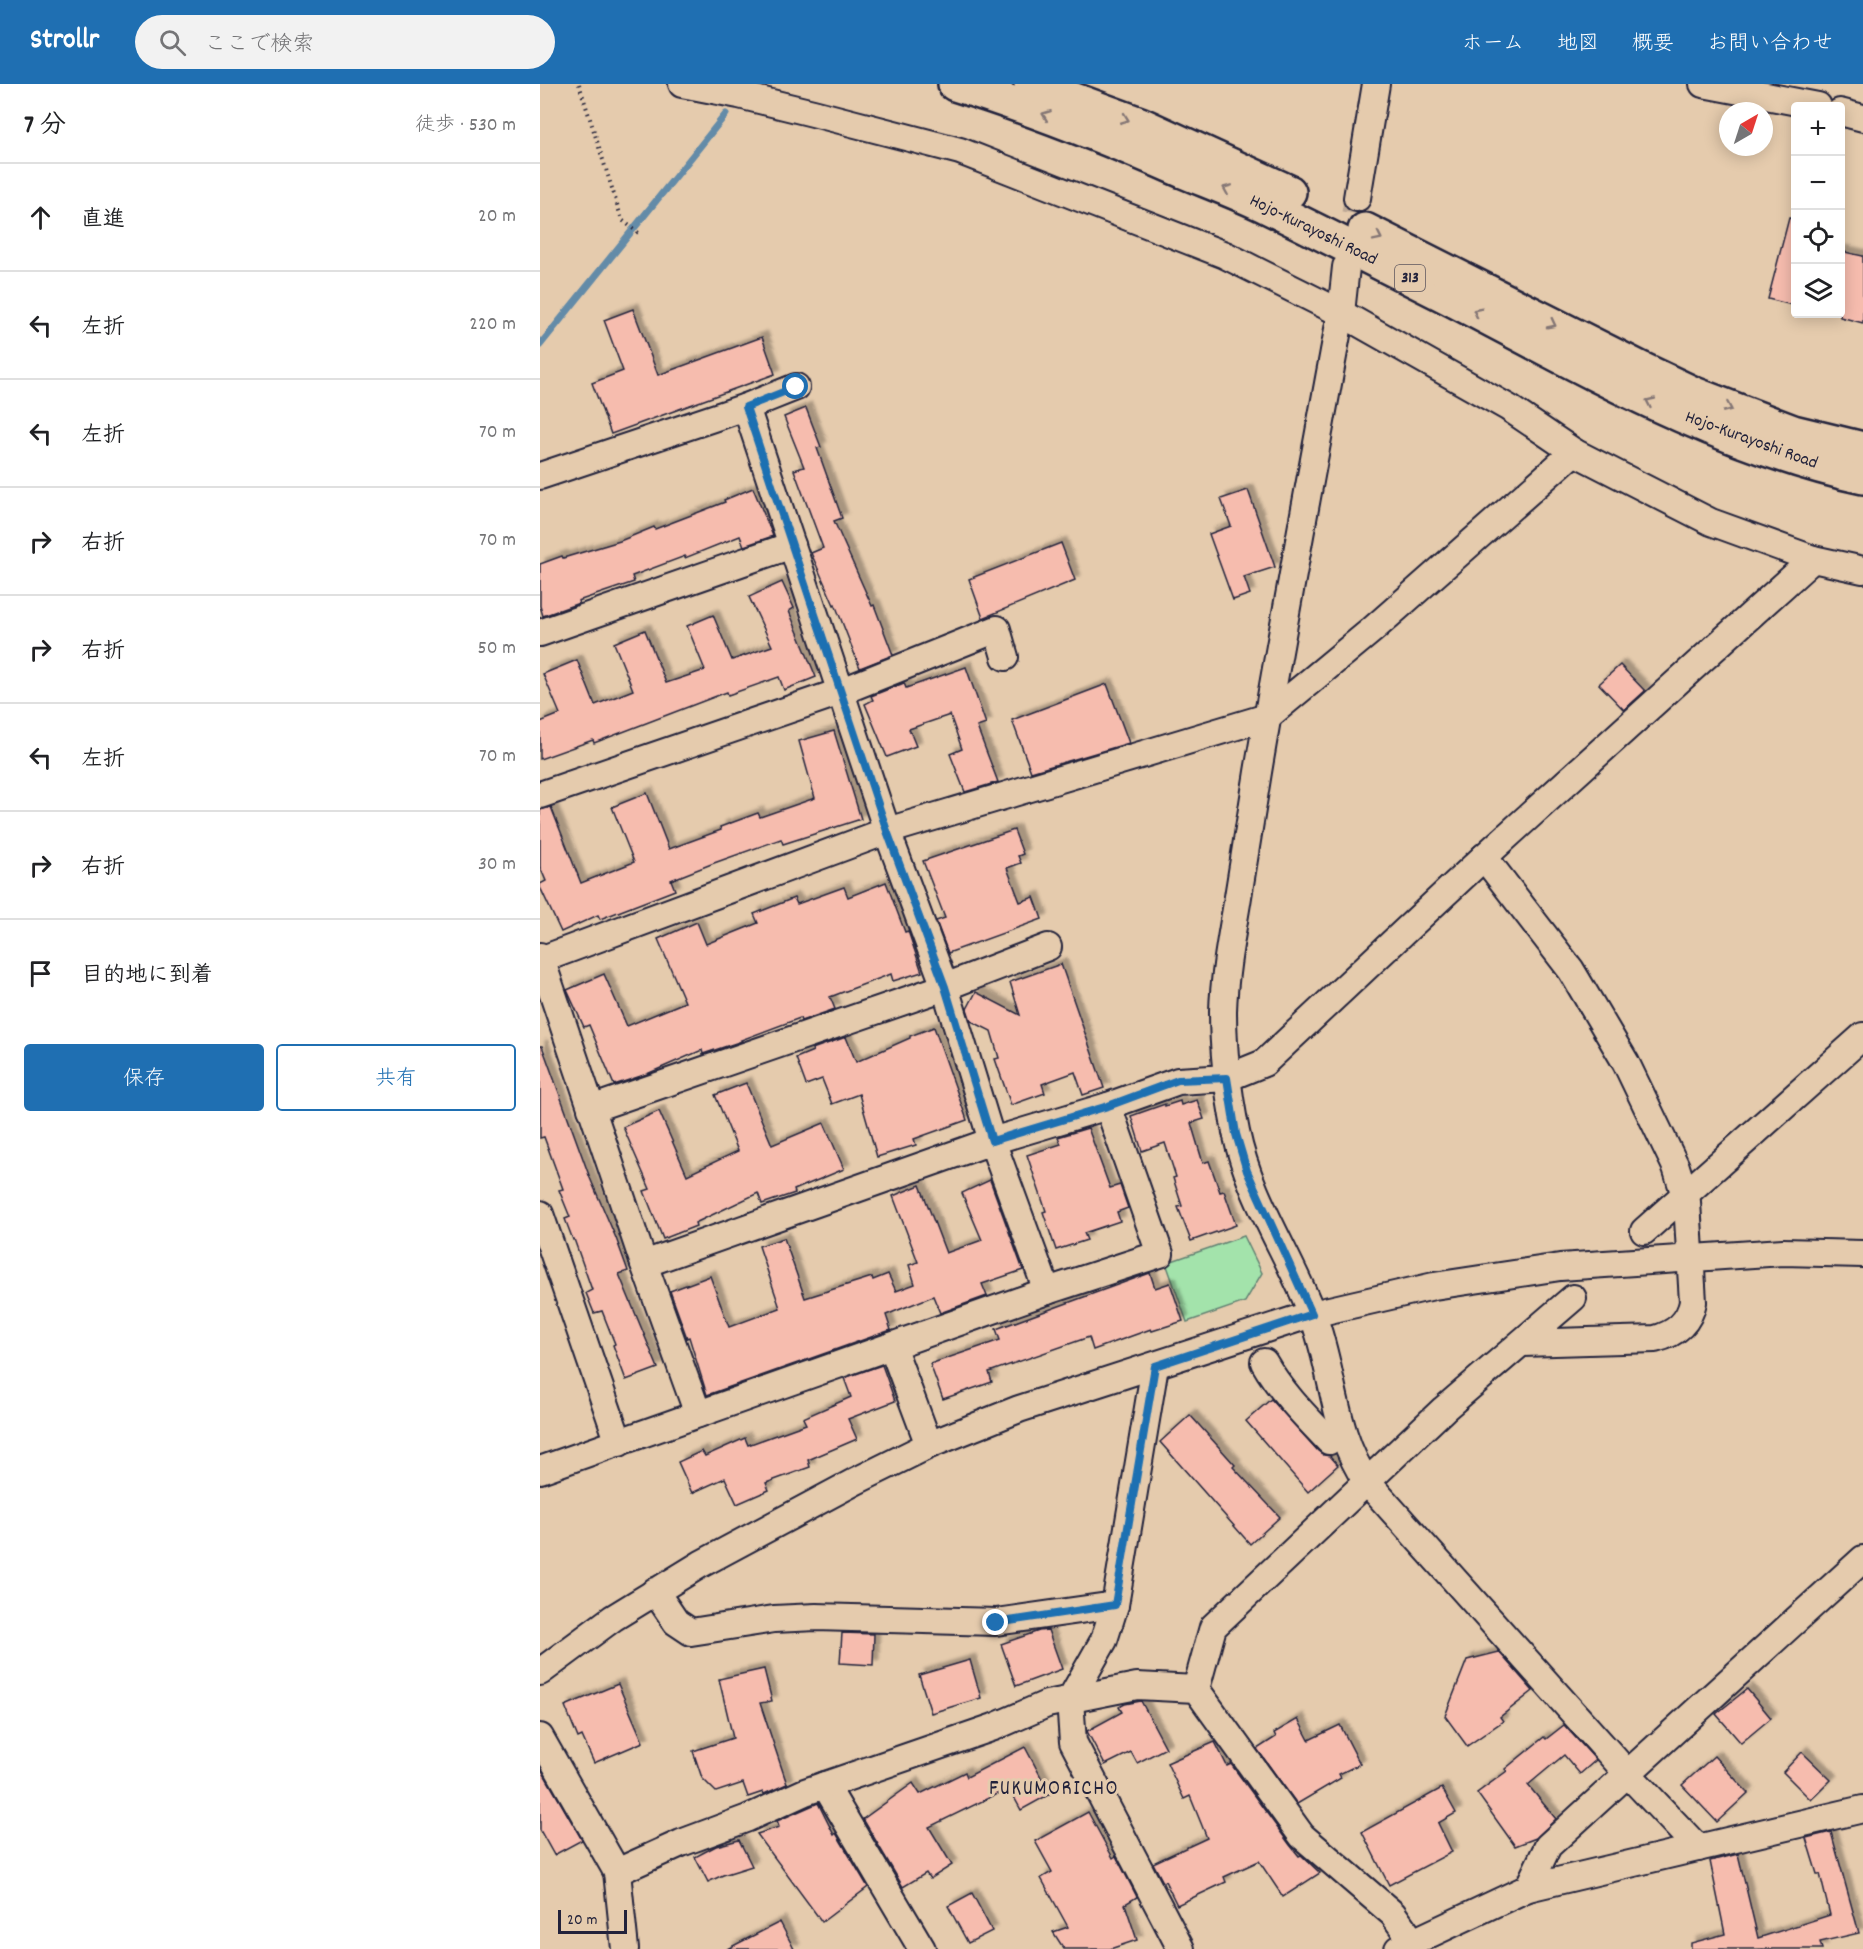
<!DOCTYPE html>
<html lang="ja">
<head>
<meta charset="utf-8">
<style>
	:root { --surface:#fff; --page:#f2f2f2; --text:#202124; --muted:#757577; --line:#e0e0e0; --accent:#1f6fb2 }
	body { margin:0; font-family:Dekko,"Klee One",sans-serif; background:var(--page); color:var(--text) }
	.controls { position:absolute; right:18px; top:18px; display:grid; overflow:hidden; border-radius:6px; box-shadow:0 3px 15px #0003 }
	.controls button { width:54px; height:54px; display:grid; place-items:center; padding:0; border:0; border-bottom:2px solid var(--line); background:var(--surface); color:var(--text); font:30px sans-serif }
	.compass { position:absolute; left:1179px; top:18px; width:54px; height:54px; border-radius:50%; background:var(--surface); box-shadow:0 3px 15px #0003; rotate:39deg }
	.scale { position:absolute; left:18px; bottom:15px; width:69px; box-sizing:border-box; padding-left:6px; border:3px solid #22223b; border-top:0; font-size:16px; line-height:21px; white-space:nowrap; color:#22223b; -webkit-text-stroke:4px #e5cbad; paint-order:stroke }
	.stop { position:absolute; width:18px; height:18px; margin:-14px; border:4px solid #1f6fb2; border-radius:50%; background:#fff }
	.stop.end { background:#1f6fb2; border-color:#fff; box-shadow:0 2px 6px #0008 }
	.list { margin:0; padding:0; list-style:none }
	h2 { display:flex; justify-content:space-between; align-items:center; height:78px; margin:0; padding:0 24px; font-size:26px }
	h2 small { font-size:20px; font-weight:400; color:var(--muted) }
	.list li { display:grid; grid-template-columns:39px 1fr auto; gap:18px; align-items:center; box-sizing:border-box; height:108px; padding:0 24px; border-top:2px solid var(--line) }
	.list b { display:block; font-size:22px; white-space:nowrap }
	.list em { font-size:20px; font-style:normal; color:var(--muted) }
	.actions { display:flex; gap:12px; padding:18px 24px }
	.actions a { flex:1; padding:14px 0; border:2px solid var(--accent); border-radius:6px; text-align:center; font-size:21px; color:var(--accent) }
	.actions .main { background:var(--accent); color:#fff }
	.icon { flex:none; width:33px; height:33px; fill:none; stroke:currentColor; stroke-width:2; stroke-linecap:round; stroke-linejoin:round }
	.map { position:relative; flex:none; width:1323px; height:1865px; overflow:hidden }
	header { display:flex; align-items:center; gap:36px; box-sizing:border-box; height:84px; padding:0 30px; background:var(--accent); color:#fff }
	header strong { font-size:28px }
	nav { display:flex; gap:33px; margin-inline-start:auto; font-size:21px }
	.search { width:420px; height:54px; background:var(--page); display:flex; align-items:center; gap:15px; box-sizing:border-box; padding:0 21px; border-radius:33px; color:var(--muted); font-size:22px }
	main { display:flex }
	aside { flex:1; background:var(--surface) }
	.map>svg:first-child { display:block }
	.green { fill:#a3e3ab; stroke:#628273; stroke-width:1.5 }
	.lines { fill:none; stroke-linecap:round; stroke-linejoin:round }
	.stream { stroke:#638ba8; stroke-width:7 }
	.building { fill:#f6bcae; stroke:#22223b; stroke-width:1.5; filter:url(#shadow) }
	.minor-tunnel { stroke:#bea996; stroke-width:26; stroke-dasharray:26 13; stroke-linecap:butt }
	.minor-casing { stroke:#22223b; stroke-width:30 }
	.highway-casing { stroke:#22223b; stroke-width:38 }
	.path { stroke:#22223b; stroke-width:4; stroke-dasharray:1.5 4.5; stroke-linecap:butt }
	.minor { stroke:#e5cbad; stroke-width:26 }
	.highway { stroke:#e5cbad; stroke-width:33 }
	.oneway { stroke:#847674 }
	.route { stroke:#1f6fb2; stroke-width:8 }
	.labels { text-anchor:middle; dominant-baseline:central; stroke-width:6; stroke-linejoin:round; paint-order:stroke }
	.shield { fill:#e5cbad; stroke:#5c555d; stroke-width:1.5 }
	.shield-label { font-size:16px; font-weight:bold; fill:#22223b }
	.street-label { font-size:18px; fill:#22223b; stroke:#e5cbad }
	.quarter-label { font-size:21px; letter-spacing:1.5px; fill:#22223b; stroke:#e5cbad }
</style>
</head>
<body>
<header>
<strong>Strollr</strong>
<div class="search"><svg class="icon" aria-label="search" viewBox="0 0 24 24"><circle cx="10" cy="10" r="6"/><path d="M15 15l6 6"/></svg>ここで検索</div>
<nav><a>ホーム</a><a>地図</a><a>概要</a><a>お問い合わせ</a></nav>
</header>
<main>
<aside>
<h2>7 分<small>徒歩 · 530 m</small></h2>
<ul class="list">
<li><svg class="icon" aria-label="ahead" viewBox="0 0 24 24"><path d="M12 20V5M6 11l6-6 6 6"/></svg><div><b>直進</b></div><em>20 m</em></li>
<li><svg class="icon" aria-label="left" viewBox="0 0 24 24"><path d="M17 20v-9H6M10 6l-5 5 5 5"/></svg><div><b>左折</b></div><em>220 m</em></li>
<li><svg class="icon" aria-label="left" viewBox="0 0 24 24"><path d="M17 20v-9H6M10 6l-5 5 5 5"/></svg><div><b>左折</b></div><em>70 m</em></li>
<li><svg class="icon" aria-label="right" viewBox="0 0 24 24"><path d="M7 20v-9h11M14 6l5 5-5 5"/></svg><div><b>右折</b></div><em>70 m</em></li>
<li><svg class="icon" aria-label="right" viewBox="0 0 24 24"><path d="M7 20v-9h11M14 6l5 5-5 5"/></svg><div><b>右折</b></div><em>50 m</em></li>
<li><svg class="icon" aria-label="left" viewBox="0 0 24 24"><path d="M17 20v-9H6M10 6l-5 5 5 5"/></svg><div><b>左折</b></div><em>70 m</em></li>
<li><svg class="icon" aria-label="right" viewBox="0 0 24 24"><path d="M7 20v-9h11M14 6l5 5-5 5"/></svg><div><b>右折</b></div><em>30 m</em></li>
<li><svg class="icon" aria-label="arrive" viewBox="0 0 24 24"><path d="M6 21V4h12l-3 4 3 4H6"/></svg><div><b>目的地に到着</b></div></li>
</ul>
<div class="actions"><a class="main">保存</a><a>共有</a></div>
</aside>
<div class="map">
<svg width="1323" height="1865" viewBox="0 0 1323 1865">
	<defs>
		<filter id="shadow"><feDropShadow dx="5.5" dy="-5.5" stdDeviation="1.5" flood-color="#0004"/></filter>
	</defs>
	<rect width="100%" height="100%" fill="#e5cbad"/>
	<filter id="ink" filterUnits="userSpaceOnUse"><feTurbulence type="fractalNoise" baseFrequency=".0167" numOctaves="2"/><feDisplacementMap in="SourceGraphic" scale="12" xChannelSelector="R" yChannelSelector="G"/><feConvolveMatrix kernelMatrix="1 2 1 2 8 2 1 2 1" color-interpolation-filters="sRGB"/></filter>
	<g filter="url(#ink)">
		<path class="green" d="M704,1152L722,1189L705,1218L647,1238L626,1179Z"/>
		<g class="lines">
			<path class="stream" d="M0,261L186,30"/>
		</g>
		<g class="building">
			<path d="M1249,134L1256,135V222L1228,215Z"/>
			<path d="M1300,167L1323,172V239L1300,233Z"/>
			<path d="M93,225L118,291L222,253L235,290L71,350L52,299L83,287L64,236Z"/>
			<path d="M266,324L281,363L277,364L302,434L294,437L332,522L334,521L353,571L320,584L295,520L294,521L271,469L283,464L254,386L264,383L244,333Z"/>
			<path d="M213,404L233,452L204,462L200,452L145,474V472L92,492L94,498L38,517L39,519L3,532L0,522V480L22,472L23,474L80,457L114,443L115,445L185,418L184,416Z"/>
			<path d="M708,406L735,483L704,493L710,510L693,516L669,450L691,442L681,415Z"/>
			<path d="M521,459L535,496L443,534L429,495Z"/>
			<path d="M242,498L254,524L249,527L276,593L244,606L239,593L188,611L187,608L54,659L53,656L0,675V638L20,630L3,590L37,576L55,621L93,606L74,559L105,546L126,599L165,586L147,542L173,531L192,576L232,562L209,513Z"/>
			<path d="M1080,581L1105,607L1084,626L1059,600Z"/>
			<path d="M426,583L446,640L437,643L458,698L425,708L410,670L422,665L410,631L369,645L376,662L347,673L325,620L333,616L331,612L364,599L366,604Z"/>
			<path d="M567,600L589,659L491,688L472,636Z"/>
			<path d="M294,647L321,735L243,760L241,755L174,779L131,796L135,806L60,835L58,831L21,848L0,803V800L6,797L0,783V726L11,723L41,799L94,778L72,723L107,709L129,765L181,746L180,743L218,729L220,733L275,714L259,657Z"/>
			<path d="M474,746L483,770L478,772L481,779L467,784L480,818L494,813L502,835L408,869L396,837L405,834L383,777Z"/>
			<path d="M346,798L365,848L368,847L382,888L353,897L351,890L290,913L295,925L261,937L260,934L201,956L202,957L163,970L162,966L107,990L74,1001L49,941L44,943L27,906L64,890L87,942L145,918L118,855L157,838L166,860L218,839L214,830L254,814L257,820L304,803L308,813Z"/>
			<path d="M521,880L564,1004L543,1011L535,988L502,1000L505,1009L471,1021L455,975L459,974L451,947L431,937L427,925L436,908L480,931L470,898Z"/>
			<path d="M394,943L427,1036L374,1055L376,1061L337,1073L319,1010L292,1020L282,995L266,1001L256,974L273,967L272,965L306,953L316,978L370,954V952Z"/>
			<path d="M0,962H2L50,1094L76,1154L88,1187L79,1190L118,1284L86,1296L73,1261L75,1260L62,1227L54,1229L46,1209L52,1206L34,1155L33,1156L25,1135L30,1133L19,1106L23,1105L4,1053L0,1054Z"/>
			<path d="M206,999L232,1061L284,1039L304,1085L254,1106L255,1109L222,1120L218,1109L155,1139L156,1142L123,1155L104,1107L110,1105L83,1043L119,1027L147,1091L198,1067L175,1011Z"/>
			<path d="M657,1016L664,1035L651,1039L663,1079L669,1077L680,1108L684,1107L696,1141L651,1157L638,1123L642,1122L633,1094L636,1093L625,1059L602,1067L591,1032L625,1020V1022L640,1017L641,1021Z"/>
			<path d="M548,1044L570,1104L580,1101L588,1124L577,1128L580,1137L544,1149L547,1156L516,1166L503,1128L506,1127L487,1071L521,1060L518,1053Z"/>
			<path d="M450,1096L483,1186L442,1200L447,1212L400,1229L393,1212L346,1231L351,1246L167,1311L149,1253L147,1254L130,1207L170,1192L189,1243L240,1224L219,1162L244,1154L265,1214L332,1193L333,1196L348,1190L356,1207L375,1200L369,1181L378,1178L353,1112L380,1101L406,1169L442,1156L422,1109Z"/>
			<path d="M610,1189L615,1204L630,1199L643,1237L612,1247L611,1245L553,1266L549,1253L449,1288L452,1298L403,1315L390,1280L460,1256L456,1245Z"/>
			<path d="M342,1281L355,1317L308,1335L317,1355L268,1376L270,1383L226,1399L229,1406L197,1420L185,1394L152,1409L138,1378L162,1367L165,1372L205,1354L208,1361L266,1340L263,1334L311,1313L304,1294Z"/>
			<path d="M731,1315L778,1367L784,1371L790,1372L798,1381L768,1408L706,1337Z"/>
			<path d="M650,1331L695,1381L693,1383L740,1433L710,1460L620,1358Z"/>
			<path d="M508,1546L522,1585L476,1602L461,1560L499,1547Z"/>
			<path d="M302,1549L334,1550L333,1581L300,1579Z"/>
			<path d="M959,1568L993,1607L960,1633L963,1637L927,1662L905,1632L927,1576Z"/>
			<path d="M430,1576L441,1614L391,1629L379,1591Z"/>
			<path d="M224,1585L232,1617L220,1619L247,1700L224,1710L223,1708L208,1713L203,1699L176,1708L162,1694L153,1667L193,1654L179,1595Z"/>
			<path d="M78,1600L103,1658L54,1679L42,1652L38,1654L25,1622Z"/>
			<path d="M1207,1605L1231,1634L1201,1659L1176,1630Z"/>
			<path d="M601,1617L626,1664L597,1679L591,1668L565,1681L547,1647L582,1628L579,1623L585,1620Z"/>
			<path d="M758,1635L769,1656L800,1641L820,1680L799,1690L801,1694L757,1720L717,1665L736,1653L734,1649Z"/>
			<path d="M1024,1641L1056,1676L1040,1690L1024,1671L988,1701L1016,1735L996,1754L975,1762L937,1709L967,1687L965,1685L1004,1653L1006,1655Z"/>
			<path d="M675,1658L687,1682L691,1680L750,1761L759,1772L761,1771L780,1789L743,1813L719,1777L684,1793L686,1798L637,1821L625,1797L623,1798L613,1779L667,1754L650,1712L644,1715L627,1679Z"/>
			<path d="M485,1663L510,1710L481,1726L469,1704L389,1743L412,1781L390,1795L386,1789L363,1803L323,1735L373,1699L380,1710L425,1688L427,1693Z"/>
			<path d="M1262,1668L1291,1696L1271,1716L1243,1688Z"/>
			<path d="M1174,1672L1208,1709L1177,1738L1142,1701Z"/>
			<path d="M0,1683L42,1756L14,1771L0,1746Z"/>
			<path d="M902,1704L916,1729L898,1739L912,1768L849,1801L822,1748Z"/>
			<path d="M278,1719L294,1751L296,1749L328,1803L282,1838L217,1750L239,1743L237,1737Z"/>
			<path d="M548,1728L573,1774L576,1772L597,1813L585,1820L597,1856L570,1865H524L513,1848L528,1843L501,1794L512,1788L495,1757Z"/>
			<path d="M1291,1748L1319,1849L1280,1858L1282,1865H1151V1859L1185,1850L1170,1777L1198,1770L1218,1854L1290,1831L1280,1790H1277L1266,1754Z"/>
			<path d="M199,1756L212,1782L183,1791L168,1798L155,1773L176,1762Z"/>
			<path d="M432,1809L452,1847L428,1859L408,1822Z"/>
			<path d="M240,1838L254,1865H187Z"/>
		</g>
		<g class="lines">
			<path class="minor-tunnel" d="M808,168L817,114"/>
			<g class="minor-casing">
				<g id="minor">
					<path d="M142,0L199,11L273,29L420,67L685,171L801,229L969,324L1034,368L1171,438L1273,475L1323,486"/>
					<path d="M1163,0L1278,22"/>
					<path d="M1300,28L1323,34"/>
					<path d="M817,114L836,0"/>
					<path d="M806,183L801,229C773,382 744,534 718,688C711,732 704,775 697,819C691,855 684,891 683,927C683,967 688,1008 696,1048C709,1113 749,1170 773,1232C794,1286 793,1350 827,1398L1088,1690L1158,1764"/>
					<path d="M206,323L347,747L405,903L452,1057L507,1207"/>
					<path d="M0,392L206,323L256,303"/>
					<path d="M0,549L252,461"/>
					<path d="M0,711L300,608L457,545L465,573"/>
					<path d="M944,773L1031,886L1086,979L1136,1083L1147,1118L1153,1218C1149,1239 1135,1250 1115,1255L982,1259"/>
					<path d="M0,872L104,1180L158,1330"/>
					<path d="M0,876L347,747L727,633L832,546L1034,368"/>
					<path d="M51,1025L405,903L508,863"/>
					<path d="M0,1130L79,1359"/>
					<path d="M1104,1147L1323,952"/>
					<path d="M104,1180L452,1057L568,1022L638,997L687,994L724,979L944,773L1273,475"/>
					<path d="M352,1262L389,1361"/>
					<path d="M724,1278C741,1308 765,1332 789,1357"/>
					<path d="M615,1282L575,1521L564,1556L530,1616L533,1658L641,1865"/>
					<path d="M0,1386L507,1207L620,1170L568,1022"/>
					<path d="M115,1507L136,1538L151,1548L234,1535L276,1533L456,1538L575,1521"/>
					<path d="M0,1588L73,1534L161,1480L316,1397L389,1361L479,1325L772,1230L894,1202L1020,1183L1243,1168L1323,1170"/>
					<path d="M656,1605L673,1543L904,1325L1033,1214"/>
					<path d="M0,1653L77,1788"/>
					<path d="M285,1701L382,1865"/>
					<path d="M988,1804L1008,1762L1323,1475"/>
					<path d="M85,1865L77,1788L141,1759L208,1734L265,1708L454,1643L507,1620L597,1602L656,1605L762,1752L853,1830L873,1858"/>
					<path d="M858,1865L988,1804L1323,1725"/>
				</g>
			</g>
			<g class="highway-casing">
				<g id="highway">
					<path d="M415,0C492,24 568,54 643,87C672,99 702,110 730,124C788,152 846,182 904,211C1040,281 1172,360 1323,393"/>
					<path d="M491,0L600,40L749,108"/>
					<path d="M825,146L1101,285L1154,310L1253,348L1323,365"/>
				</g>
			</g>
			<path class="path" d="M39,0L82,136L100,150"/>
			<use href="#minor" class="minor"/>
			<use href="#highway" class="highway"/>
		</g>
		<defs><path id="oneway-chevron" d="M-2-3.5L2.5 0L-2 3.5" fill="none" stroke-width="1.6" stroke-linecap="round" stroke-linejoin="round" transform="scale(1.5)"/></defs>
		<g class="oneway">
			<use href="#oneway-chevron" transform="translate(506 31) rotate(-159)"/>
			<use href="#oneway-chevron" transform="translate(585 35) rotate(20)"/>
			<use href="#oneway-chevron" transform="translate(687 105) rotate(-157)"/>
			<use href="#oneway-chevron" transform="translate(838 153) rotate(26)"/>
			<use href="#oneway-chevron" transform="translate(937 228) rotate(-153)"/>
			<use href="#oneway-chevron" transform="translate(1012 240) rotate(27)"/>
			<use href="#oneway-chevron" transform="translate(1110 318) rotate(-155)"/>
			<use href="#oneway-chevron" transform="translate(1188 324) rotate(23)"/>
		</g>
	</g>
	<g class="lines" filter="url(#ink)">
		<path class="route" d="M256,303L206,323L347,747L405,903L452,1057L568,1022L638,996L687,994L696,1050L707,1087L772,1230L615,1282L575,1521L456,1539"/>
	</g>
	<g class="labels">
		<rect class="shield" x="855" y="181" width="30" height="26" rx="4.5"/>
		<g class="shield-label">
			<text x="870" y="194">313</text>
		</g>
		<g class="street-label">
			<text transform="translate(773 147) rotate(26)">Hojo-Kurayoshi Road</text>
			<text transform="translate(1211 357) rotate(20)">Hojo-Kurayoshi Road</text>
		</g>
		<g class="quarter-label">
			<text x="514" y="1706">FUKUMORICHO</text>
		</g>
	</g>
</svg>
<div class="controls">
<button>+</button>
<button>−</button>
<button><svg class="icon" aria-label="locate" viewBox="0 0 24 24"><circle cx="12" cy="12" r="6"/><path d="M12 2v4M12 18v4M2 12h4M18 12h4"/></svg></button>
<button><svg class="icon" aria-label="layers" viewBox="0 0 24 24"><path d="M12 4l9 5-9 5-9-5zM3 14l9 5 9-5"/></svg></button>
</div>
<svg class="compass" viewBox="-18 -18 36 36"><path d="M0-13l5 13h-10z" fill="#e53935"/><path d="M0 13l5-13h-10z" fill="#757577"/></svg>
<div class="scale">20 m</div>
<div class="stop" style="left:256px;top:303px"></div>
<div class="stop end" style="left:456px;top:1539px"></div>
</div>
</main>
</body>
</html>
